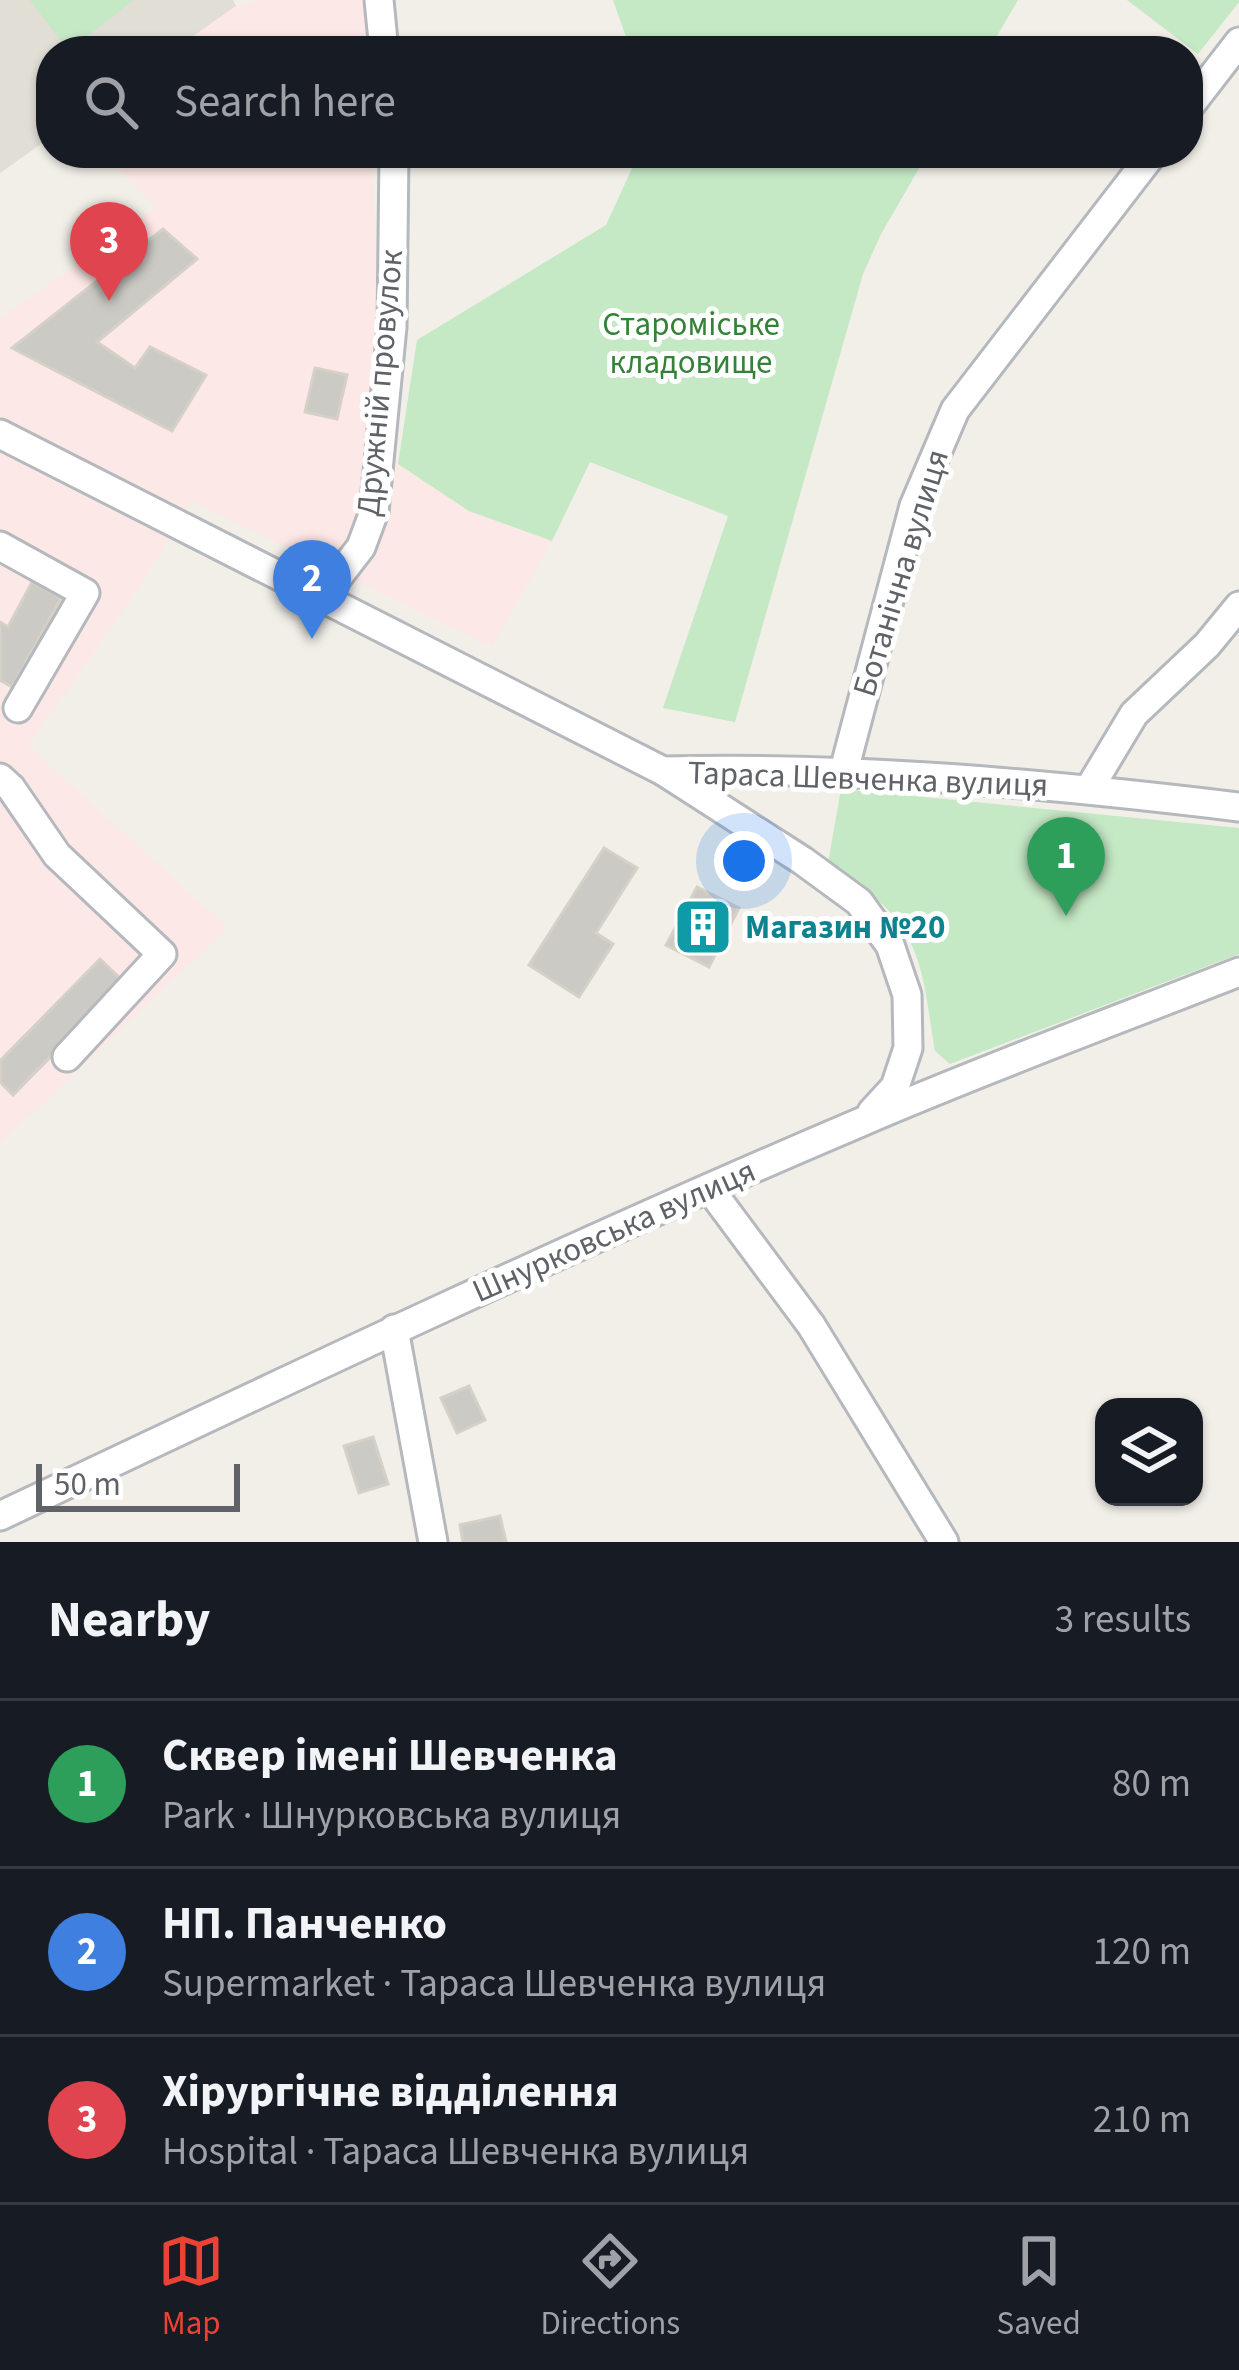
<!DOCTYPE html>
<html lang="en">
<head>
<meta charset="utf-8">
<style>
	:root { --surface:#171b24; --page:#20242c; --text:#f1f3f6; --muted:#9ea1a6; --line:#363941; --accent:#ea4335 }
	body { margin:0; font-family:"Source Sans 3",sans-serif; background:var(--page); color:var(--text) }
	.controls { position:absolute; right:36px; bottom:36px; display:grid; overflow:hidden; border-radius:24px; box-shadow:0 3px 9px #0004 }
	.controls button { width:108px; height:108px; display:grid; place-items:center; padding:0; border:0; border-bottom:3px solid var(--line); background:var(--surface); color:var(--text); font:60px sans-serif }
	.scale { position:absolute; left:36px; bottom:30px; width:204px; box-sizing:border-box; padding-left:12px; border:6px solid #5f6368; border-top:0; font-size:33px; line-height:42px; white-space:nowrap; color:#5f6368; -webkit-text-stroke:9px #fff; paint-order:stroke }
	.you { position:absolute; left:744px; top:861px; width:42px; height:42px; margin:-30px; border:9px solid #fff; border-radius:50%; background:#1a73e8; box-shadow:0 0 0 18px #1a73e833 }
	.badge { display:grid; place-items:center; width:78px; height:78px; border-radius:50%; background:var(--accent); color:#fff; font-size:39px; font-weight:700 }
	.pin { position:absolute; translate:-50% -99px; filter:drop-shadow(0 3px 6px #0008) }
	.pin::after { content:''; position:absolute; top:63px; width:42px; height:36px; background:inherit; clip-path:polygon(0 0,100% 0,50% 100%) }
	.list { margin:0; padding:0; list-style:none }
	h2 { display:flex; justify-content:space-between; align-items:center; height:156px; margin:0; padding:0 48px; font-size:51px }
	h2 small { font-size:39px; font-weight:400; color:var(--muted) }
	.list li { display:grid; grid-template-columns:78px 1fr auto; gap:36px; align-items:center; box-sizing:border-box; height:168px; padding:0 48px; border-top:3px solid var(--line) }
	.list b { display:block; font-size:45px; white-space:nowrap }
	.list p { margin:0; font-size:39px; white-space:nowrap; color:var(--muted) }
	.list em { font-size:39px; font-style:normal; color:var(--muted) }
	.icon { flex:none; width:66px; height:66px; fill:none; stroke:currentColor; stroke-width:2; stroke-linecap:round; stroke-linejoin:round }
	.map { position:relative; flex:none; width:1239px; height:1542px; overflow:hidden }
	.search { position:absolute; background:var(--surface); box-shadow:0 3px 9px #0004; left:36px; right:36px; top:36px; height:132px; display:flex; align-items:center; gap:30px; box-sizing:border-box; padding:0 42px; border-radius:48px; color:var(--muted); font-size:45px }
	.sheet { height:660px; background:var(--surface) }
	nav { display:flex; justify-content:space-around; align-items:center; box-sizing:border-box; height:168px; border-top:3px solid var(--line); background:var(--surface); font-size:33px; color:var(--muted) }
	nav a { display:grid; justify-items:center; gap:6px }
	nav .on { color:var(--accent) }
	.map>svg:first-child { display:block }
	.education { fill:#e1ded6 }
	.medical { fill:#fce8e6 }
	.green { fill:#c5e8c5 }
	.building { fill:#cccac5; stroke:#d6d1c6; stroke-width:3 }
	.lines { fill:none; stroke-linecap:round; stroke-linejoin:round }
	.minor-casing { stroke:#b5b8bc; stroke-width:33 }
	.minor { stroke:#fff; stroke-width:27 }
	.labels { text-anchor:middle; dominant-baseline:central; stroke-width:10; stroke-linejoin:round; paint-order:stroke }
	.park-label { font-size:33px; fill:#348238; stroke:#fff }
	.street-label { font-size:33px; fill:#5f6368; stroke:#fff }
	.culture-label { font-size:33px; font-weight:bold; fill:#0d838f; stroke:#fff; text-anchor:start }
</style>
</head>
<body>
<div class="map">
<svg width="1239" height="1542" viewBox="0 0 1239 1542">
	<rect width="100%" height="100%" fill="#f1efe8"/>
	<path class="education" d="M0,0H233L236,6L172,51H51V137L0,173Z"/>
	<g class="medical">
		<path d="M262,0H366L368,51H172L236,6Z"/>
		<path d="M102,153H372L378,309L366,428L398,464L469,511L552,541L492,647L192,501L140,586L28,746L228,928L0,1144V319L156,207Z"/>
	</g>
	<g class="green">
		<path d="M30,0H133L69,51Z"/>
		<path d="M613,0H1018L988,51H631Z"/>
		<path d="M1127,0H1239V2L1198,54Z"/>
		<path d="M639,153H928L881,234L863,274L735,722L663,708L728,516L590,462L552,541L469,511L398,464L417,340L606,225Z"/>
		<path d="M841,789L1239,828V954L950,1064L935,1051C925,997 926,943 881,903C865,888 845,878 828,863Z"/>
	</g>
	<g class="building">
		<path d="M163,229L197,259L97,342L135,368L150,347L206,375L172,431L12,348Z"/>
		<path d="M315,368L347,375L337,419L305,412Z"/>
		<path d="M32,582L61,598L12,687L0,680V622L8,627Z"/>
		<path d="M604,848L637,868L596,933L613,944L579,997L529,965Z"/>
		<path d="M697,887L739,908L709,967L666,945Z"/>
		<path d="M100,959L124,982L13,1095L0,1082V1061Z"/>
		<path d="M469,1386L485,1420L457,1433L441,1398Z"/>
		<path d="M373,1437L388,1484L359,1493L344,1446Z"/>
		<path d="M500,1516L506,1542H463L460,1525Z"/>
	</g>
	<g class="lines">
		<g class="minor-casing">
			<g id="minor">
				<path d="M379,0L384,51"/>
				<path d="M1188,108L1239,42"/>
				<path d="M0,434L663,771C855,766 1049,784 1239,807"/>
				<path d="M0,546L85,593L18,708"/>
				<path d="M321,599L361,547L374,512L392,327L394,153"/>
				<path d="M663,771L803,861L859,902L890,945L907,995L908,1048L895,1087L872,1112"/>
				<path d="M843,774L914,506L955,410L1153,153"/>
				<path d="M0,778L11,788L57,855L162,954L67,1057"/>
				<path d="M1089,789L1134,714L1207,645L1239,606"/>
				<path d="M709,1188L811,1325L944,1542"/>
				<path d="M394,1329L433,1542"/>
				<path d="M0,1516C285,1381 569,1246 859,1123C984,1069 1112,1022 1239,972"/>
			</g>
		</g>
		<use href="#minor" class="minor"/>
	</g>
	<defs>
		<g id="building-square" transform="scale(3)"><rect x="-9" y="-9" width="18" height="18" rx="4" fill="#0f9aa8" stroke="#fff"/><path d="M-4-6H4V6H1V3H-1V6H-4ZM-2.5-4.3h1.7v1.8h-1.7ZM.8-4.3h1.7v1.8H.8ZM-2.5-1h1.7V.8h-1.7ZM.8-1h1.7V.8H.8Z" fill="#fff"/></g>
	</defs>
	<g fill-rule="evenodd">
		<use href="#building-square" x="703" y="927"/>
	</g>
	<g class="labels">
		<g class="park-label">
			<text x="691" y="324">Староміське<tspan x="691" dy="38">кладовище</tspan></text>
		</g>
		<g class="street-label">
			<text transform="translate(380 383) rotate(-85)">Дружній провулок</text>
			<text transform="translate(901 573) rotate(-73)">Ботанічна вулиця</text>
			<text transform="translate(868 779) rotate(2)">Тараса Шевченка вулиця</text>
			<text transform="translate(614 1231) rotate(-24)">Шнурковська вулиця</text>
		</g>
		<g class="culture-label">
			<text x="745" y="927">Магазин №20</text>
		</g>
	</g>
</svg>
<div class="controls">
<button><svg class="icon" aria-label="layers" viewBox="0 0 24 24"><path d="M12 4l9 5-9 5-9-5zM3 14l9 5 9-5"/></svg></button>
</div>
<div class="scale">50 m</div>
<div class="you"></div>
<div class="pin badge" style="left:1066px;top:916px;background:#2e9e5b">1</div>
<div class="pin badge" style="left:312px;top:639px;background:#3f7fe0">2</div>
<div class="pin badge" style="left:109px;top:301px;background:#e0444e">3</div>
<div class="search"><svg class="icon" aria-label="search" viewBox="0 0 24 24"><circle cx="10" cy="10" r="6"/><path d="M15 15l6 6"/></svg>Search here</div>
</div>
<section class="sheet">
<h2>Nearby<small>3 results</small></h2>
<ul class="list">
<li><span class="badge" style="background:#2e9e5b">1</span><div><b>Сквер імені Шевченка</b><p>Park · Шнурковська вулиця</p></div><em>80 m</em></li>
<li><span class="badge" style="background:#3f7fe0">2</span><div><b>НП. Панченко</b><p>Supermarket · Тараса Шевченка вулиця</p></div><em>120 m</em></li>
<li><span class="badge" style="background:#e0444e">3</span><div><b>Хірургічне відділення</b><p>Hospital · Тараса Шевченка вулиця</p></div><em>210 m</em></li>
</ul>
</section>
<nav>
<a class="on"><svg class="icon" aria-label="map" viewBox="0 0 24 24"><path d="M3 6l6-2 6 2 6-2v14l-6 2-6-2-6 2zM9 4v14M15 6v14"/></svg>Map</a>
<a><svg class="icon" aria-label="directions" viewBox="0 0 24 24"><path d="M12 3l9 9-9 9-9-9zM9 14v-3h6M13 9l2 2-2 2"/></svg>Directions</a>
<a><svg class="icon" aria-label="saved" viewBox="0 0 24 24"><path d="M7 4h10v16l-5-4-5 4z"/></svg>Saved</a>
</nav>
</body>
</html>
